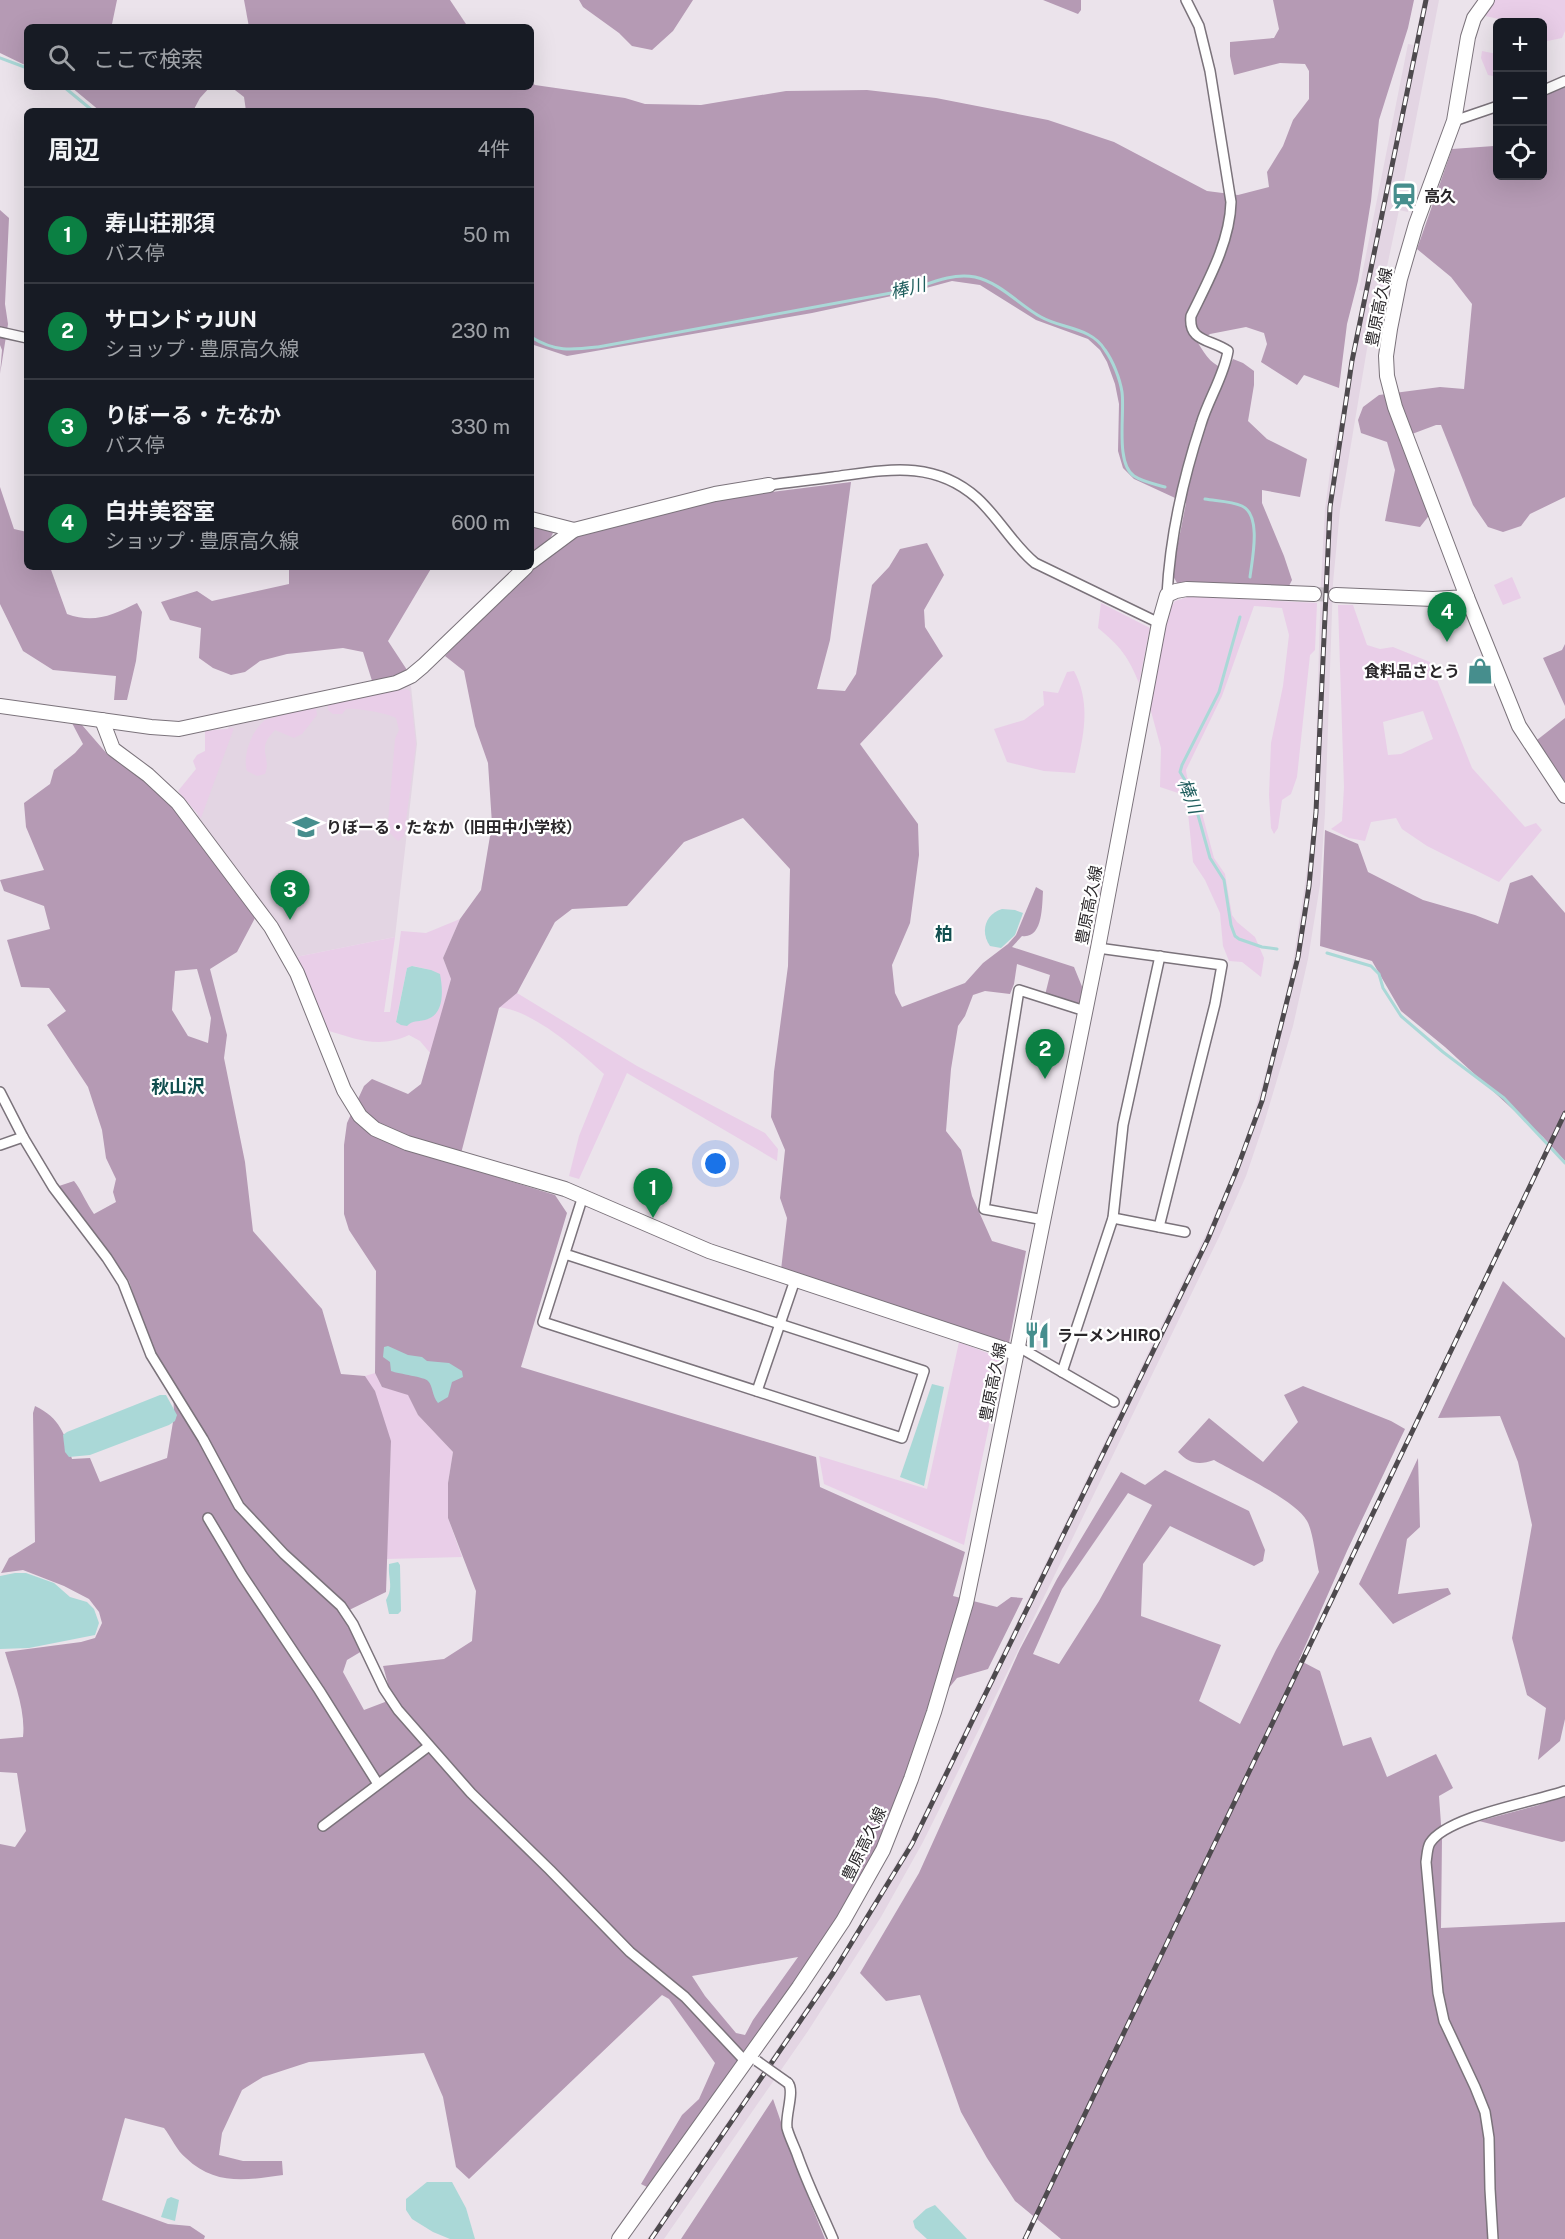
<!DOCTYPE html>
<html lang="ja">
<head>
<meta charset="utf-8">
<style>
	:root { --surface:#171b24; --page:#242831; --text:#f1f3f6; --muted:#9ea1a6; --line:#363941; --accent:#0b8043 }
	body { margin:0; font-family:"Public Sans","Noto Sans JP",sans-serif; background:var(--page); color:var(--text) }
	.controls { position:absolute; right:18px; top:18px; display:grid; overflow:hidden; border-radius:9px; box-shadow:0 6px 24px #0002 }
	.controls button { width:54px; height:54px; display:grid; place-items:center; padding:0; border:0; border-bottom:2px solid var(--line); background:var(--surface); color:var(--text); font:30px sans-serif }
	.you { position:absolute; left:716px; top:1164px; width:21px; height:21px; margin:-15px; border:4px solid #fff; border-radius:50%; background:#1a73e8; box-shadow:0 0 0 9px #1a73e833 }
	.badge { display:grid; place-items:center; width:39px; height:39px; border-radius:50%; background:var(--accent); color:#fff; font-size:20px; font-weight:700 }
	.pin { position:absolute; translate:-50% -50px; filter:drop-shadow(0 2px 3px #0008) }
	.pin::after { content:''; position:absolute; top:32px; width:21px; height:18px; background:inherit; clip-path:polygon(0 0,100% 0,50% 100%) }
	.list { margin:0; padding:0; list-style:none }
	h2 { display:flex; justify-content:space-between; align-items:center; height:78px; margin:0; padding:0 24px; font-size:26px }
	h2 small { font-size:20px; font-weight:400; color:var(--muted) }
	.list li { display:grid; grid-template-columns:39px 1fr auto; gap:18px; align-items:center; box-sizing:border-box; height:96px; padding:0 24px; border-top:2px solid var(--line) }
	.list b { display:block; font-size:22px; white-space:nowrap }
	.list p { margin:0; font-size:20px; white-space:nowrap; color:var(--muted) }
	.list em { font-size:20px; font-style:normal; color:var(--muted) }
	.icon { flex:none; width:33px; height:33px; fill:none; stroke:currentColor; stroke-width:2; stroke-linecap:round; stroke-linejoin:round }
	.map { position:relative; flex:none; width:1565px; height:2239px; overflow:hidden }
	.search { position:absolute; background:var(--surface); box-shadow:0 6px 24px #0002; left:24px; top:24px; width:510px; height:66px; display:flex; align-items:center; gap:15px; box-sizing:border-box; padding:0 21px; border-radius:9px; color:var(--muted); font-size:22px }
	.panel { position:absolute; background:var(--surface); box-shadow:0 6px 24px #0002; left:24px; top:108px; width:510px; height:462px; border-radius:9px }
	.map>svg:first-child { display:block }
	.built { fill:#e3d5e3 }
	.green { fill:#e9cee8; fill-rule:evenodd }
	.forest { fill:#b59ab4; fill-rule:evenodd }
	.water { fill:#aad8d7 }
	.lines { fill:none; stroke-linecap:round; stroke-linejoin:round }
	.stream { stroke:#aad8d7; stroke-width:3 }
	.secondary-tunnel { stroke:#c4bdc4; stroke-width:14; stroke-dasharray:14 7; stroke-linecap:butt }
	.street-casing { stroke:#7b737b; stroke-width:12 }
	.secondary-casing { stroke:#7b737b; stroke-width:16 }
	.street { stroke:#fff; stroke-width:9 }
	.secondary { stroke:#fff; stroke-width:14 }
	.rail-casing { stroke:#4e4a4e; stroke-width:5 }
	.rail { stroke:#fff; stroke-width:3; stroke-dasharray:9; stroke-linecap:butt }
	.street-bridge-casing { stroke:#7b737b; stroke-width:12; stroke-linecap:butt }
	.street-bridge { stroke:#fff; stroke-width:9 }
	.labels { text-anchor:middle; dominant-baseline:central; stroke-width:4.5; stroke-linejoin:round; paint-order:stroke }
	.poi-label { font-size:16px; font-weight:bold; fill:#2a272a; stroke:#fff; text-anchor:start }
	.street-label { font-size:16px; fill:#2a272a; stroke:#fff }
	.water-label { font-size:18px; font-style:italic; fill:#205e5e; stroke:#fff }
	.neighbourhood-label { font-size:18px; font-weight:bold; fill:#114f4f; stroke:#fff }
</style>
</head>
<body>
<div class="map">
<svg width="1565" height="2239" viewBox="0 0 1565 2239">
	<rect width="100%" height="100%" fill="#ebe3eb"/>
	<g class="built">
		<path d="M1423,0H1439L1404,181L1415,184L1408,212L1399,210L1381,295H1376L1340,510L1333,583L1325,813L1320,885L1308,959L1293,1026L1265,1120L1246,1176L1219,1237L1007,1673L923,1842L881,1917L808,2031L664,2239H647L842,1954L913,1835L1207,1232L1234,1171L1253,1117L1280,1022L1294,956L1305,884L1314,812L1321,582L1325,509L1331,464L1365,291L1359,290L1408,44L1414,45Z"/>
		<path d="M409,684L411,686L417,744L395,937L296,957L278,924L197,816L230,723L240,724Z"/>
	</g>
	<g class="green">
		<path d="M1495,0H1565V31L1562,38L1543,42L1542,22H1514L1485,16Z"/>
		<path d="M1482,51L1497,54V77L1488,75L1481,58Z"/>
		<path d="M1512,577L1521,598L1503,605L1494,585Z"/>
		<path d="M1191,596L1317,603L1315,650L1310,655L1297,777L1291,794L1282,800L1278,828L1274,834L1271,828L1269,795L1271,743L1283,686L1289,635L1282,608L1254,606L1222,696L1186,770L1187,777L1199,802L1214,858L1225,874L1232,915L1237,922L1255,937L1264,958L1261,977L1242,962L1229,961L1223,946L1220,913L1205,880L1193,862L1188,813L1181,794L1160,787L1161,748L1149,704L1169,611L1175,601Z"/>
		<path d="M1101,603L1150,628L1139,683C1128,656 1120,646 1098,628Z"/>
		<path d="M1338,605H1353L1367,645L1380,649L1393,647L1430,662L1472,768L1525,827L1536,823L1542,830L1499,882L1427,846L1402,829L1396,818L1371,822L1365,841L1349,838L1331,829L1342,821L1344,787ZM1423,711L1433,739L1401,754L1388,755L1383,722Z"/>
		<path d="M1074,671C1092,704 1083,739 1075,773L1044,771L1007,762L994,729L1024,720L1044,705L1043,691L1058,693L1067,672Z"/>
		<path d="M406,689L410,691L416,744L404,836L398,841L390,833L388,822L395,739L399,730L396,718C386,713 357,708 346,709L342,714H333L328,710V703L362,695Z"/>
		<path d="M308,708H316L317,715L302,734L294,738L275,730C255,750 272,756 265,774L257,776L247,771C242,756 252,730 265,720Z"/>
		<path d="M234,728L201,818L178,791L196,769L193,761L197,755L205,751V731Z"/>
		<path d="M460,919L443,958L451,979L431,1054L420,1041L409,1035C379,1049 356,1039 326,1030L296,957L395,937L384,1012H390L401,931L426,933ZM413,966L431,970L421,1021H396L407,968Z"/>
		<path d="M517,993L637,1066L765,1133L778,1149L777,1161L627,1073L579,1179L569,1176L579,1136L604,1074C578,1050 535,1012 499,1007Z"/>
		<path d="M959,1342L1003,1359L964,1545L824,1484L819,1456L927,1489Z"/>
		<path d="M375,1373L382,1387L409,1394L418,1415L453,1452L448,1483V1518L462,1557L386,1559L391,1441L365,1376Z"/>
	</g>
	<g class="forest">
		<path d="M0,0H117L112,24L124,27H27V66L0,53Z"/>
		<path d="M244,0H450L468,27H249Z"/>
		<path d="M579,0H693L673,31L652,50L632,46L619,33L583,7Z"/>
		<path d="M1043,0H1081V10L1078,14Z"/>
		<path d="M1273,0H1414L1408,28L1379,120L1371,201L1358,281L1347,324L1339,388L1304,375L1297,385L1261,362L1267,344L1264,333L1246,327L1210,334L1198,343C1206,356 1213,367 1228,369L1233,359L1243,363L1254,371V385L1248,421L1267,439L1307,459L1300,497L1262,490V503L1284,556L1292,580L1288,588L1177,583L1172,574L1186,503L1134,479L1123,468L1118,451L1119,404L1115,384L1107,362L1100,350L1088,339L1036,320L980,285L952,281L915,291L812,313L567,356L531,344V111H246L244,97L231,87H531V82L535,85L625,98L645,104L701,105L786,91L867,90L936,98L1048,120L1114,142L1207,191L1238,195L1269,187L1267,172L1283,146L1293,120L1309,99V71L1305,64L1280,63L1234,75L1230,56V42L1274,38L1279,29Z"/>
		<path d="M1565,86V497L1530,514L1521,526L1503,532L1488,527L1473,505L1441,425H1436L1404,437L1431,513L1420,527L1385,521L1395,470L1387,442L1361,433L1358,420L1363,407L1379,395L1440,387L1464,389L1472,304L1451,277L1417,249L1452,149L1494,146L1497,127L1498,176H1542L1543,94Z"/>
		<path d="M71,87H210L200,98L193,111H100Z"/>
		<path d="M0,210L9,218L5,304L8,324L0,374L2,350L0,345Z"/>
		<path d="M851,482L830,640L817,689L845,691L856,674L872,585L889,567L900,549L927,543L944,575L924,610L925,627L943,656L860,744L918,824L919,855L910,923L892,965L895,993L902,1007L965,983L983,963L1008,944L1016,935L1036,887L1043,891C1042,906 1043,939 1022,936L1012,947L1074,967L1083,989L1080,1005L1045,995L1050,975L1017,964L1014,984L1010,994L985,991L973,995L965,1016L958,1026L951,1069L946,1131L961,1150L972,1196L992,1241L1026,1251L1009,1343L781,1270L787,1218L780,1198L785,1150L771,1117L774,1072L788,966L790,869L743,818L684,842L627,906L572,909L555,922L517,993L499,1008L458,1165L555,1195L567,1213L521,1367L816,1457L820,1487L965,1552L953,1596L997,1607L1011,1597L1023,1598L988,1669L957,1678L926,1716L908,1773L878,1847L838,1918L691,2131L647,2187L641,2184L682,2115L699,2099L715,2063L669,1999L662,1995L469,2179L456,2167L443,2097L424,2053L309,2062L263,2077L242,2090L222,2133L219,2155L243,2161H282L283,2175C247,2180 215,2186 186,2158C177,2151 171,2137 164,2128L125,2118L102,2200L168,2224L190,2226L205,2236L204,2239H0V1844L15,1847L26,1831L17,1773L0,1772V1739L23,1737C26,1709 13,1679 5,1652L81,1642L95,1638L102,1623L99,1612L89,1599L64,1586L23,1570L1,1573L9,1558L35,1542L33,1413L35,1406C60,1418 65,1434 72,1459L90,1458L100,1482L167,1458L174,1416L173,1382L149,1342L129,1281L99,1240L81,1221L59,1186L74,1181C82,1191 86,1203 94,1214L116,1202L113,1192L116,1179L106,1158L102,1130L88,1087L47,1025L66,1011L49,988L21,987L7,940L50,929L44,906L4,891L0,880L44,870L26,827L24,803L50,784L54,770L75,753L83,744L72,723L82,725L108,755L143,779L173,807L255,918L237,952L210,969L227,1035L224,1058L245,1162L253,1231L322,1309L341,1374L365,1376L375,1391L391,1441L386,1592L341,1614L362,1651L347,1660L343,1672L364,1710L385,1702L388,1684L383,1666L444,1659L472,1641L476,1591L448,1518V1483L453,1452L418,1415L408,1395L382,1387L375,1373L376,1271L349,1230L344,1214V1145L347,1123L364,1086L372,1079L408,1094L421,1084L451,979L443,958L460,919L481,890L492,824L488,763L475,726L464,671L445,656L503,597L544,558L581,534L660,513L741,496ZM197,969L211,1018L208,1043L188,1036L172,1010L175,971ZM798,1957L753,2020L745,2035L736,2033L705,1996L692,1976Z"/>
		<path d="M0,487L14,529L27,532V567H50L67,614C94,624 113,615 137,603L142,612L136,661L127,700H114L116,676L53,670L23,651L0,604Z"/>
		<path d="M531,525L549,529L553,533L550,539L531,553Z"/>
		<path d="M289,567H432L388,641L407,670L397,679L373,684L363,652L343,648L287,654L260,661L245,672L231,675L213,668L199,658L201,628L170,620L161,602L197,591L212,601L289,584Z"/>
		<path d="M1565,644V706L1543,658L1562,650Z"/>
		<path d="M1565,718V782L1537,740Z"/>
		<path d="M1325,830L1358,844L1368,872L1423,900L1475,915L1498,924L1510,883L1532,875L1565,913V1161L1543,1137L1445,1047L1401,1011L1372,961L1320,946Z"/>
		<path d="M1503,1281L1565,1338V1719L1560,1741L1538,1760L1546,1708L1527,1695L1512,1638L1532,1525L1518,1462L1500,1416L1438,1418Z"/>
		<path d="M1303,1386L1391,1421L1405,1429L1347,1551L1299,1660L1320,1671L1343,1746L1371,1737L1387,1777L1436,1754L1453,1788L1439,1796L1442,1838L1441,1928L1565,1922V2239H1061L1015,2201L987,2158L961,2112L920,1995L886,2001L860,1973L919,1873L1020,1649L1057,1579L1121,1472L1145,1485L1165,1470L1249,1511L1265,1550L1263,1561L1254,1566L1170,1526L1143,1564L1141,1616L1221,1645L1199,1701L1240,1724L1276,1650L1319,1572C1316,1560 1313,1531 1307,1521C1296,1500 1236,1473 1214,1460C1198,1466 1189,1463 1178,1452L1209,1418L1263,1462L1298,1422L1284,1395ZM1128,1493L1152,1505L1099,1601L1059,1664L1033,1654L1062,1589Z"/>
		<path d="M1418,1458L1420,1527L1407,1539L1398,1594L1448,1588L1451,1594L1393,1624L1359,1584Z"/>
		<path d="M1565,1787V1841L1562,1842L1479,1821L1539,1805Z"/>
		<path d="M773,2099L800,2177L825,2239H681Z"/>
	</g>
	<g class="water">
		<path d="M1002,909L1015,910L1023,913L1015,935L1001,948L990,946C980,932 985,914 1002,909Z"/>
		<path d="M412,966L431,970L440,974C443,990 445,1015 425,1020C417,1022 413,1020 407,1026L401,1025L396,1022L407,968Z"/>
		<path d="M388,1346L408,1355L422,1357L427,1361L449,1363L462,1371L463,1377L452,1382L448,1397L438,1403C432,1396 433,1386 428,1381C425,1377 399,1374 391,1371L390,1362L383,1357L384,1347Z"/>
		<path d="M932,1384L944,1387L924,1486L900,1477Z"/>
		<path d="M160,1395H166L177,1415L175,1421L169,1425L90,1455L69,1457L65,1452L63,1435L67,1432Z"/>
		<path d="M398,1562L400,1565L401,1611L398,1614H389L386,1600C394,1587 388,1579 389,1566V1564Z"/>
		<path d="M15,1573H26L54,1583L70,1597L87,1602L94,1609L99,1623L95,1635L29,1648L0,1649V1576Z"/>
		<path d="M427,2182H452L466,2208L475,2239H450L433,2232L412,2219L406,2210V2199Z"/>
		<path d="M171,2197L179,2200L175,2221L161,2217L167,2199Z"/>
		<path d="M935,2205L967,2239H927L915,2228L913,2221L926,2209Z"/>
	</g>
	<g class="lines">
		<g class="stream">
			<path d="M0,58L27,68"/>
			<path d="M64,87L93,111"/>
			<path d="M531,337C555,352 571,350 598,347L913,289C933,282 953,273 975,277C1001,283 1019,305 1041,317C1062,329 1091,327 1105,350C1113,361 1120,379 1122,392C1125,413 1115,463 1134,476C1143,482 1155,484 1165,487"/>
			<path d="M1205,499C1217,501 1231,501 1242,506C1262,515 1252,560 1250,577"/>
			<path d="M1240,617L1219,692L1182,765L1180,772L1191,790L1210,858L1224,880L1231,925L1235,936L1239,939L1262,947L1277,949"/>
			<path d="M1327,953L1371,966L1379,974L1383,988L1401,1016L1443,1052L1504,1098L1565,1163"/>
		</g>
		<path class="secondary-tunnel" d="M1314,594L1336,595"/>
		<g class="street-casing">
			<g id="street">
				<path d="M1542,91L1565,81"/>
				<path d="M1454,121L1498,106"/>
				<path d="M0,332L27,338"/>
				<path d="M769,485C790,482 812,480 833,477C886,470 933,459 977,498C999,518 1012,544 1035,563L1159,623"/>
				<path d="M1167,595C1170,538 1183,479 1201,424C1208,400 1224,376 1228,351C1211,339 1188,342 1191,316C1208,281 1230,242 1231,202L1210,71L1199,26L1186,0"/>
				<path d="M1098,948L1222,965L1215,1004L1159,1227"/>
				<path d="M0,1092L23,1137L53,1187L107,1258L123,1283L151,1355L203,1439L239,1506L284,1554L341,1606L353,1624L384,1689L398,1710L471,1793L550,1870L630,1952L685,1997L746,2062"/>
				<path d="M0,1145L23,1137"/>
				<path d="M1113,1218L1185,1232"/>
				<path d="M1044,1220L984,1209L1019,990L1085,1011"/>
				<path d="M565,1254L924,1371L902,1438L543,1322L583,1196"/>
				<path d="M1017,1346L1114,1402"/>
				<path d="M1062,1372L1113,1218L1123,1125L1160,956"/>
				<path d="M757,1391L795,1280"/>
				<path d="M208,1518L242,1575L319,1690L378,1784"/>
				<path d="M323,1826L429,1746"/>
				<path d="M788,2083C795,2091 785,2115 787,2128C789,2136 794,2146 797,2154C807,2183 821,2211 833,2239"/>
				<path d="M1493,2239L1490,2189L1489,2138L1485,2112L1475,2087L1444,2021L1438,1993L1426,1862C1427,1857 1427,1848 1430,1843C1447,1816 1534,1802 1565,1791"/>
			</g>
		</g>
		<g class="secondary-casing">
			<g id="secondary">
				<path d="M531,519L574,530"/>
				<path d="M531,562L574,530L715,494L769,485"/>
				<path d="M1336,595L1433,599L1467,597L1395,407L1387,376L1386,356L1390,329L1400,279L1416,224L1454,121L1468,37L1474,18L1487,0"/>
				<path d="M1467,597L1519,726L1565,796"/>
				<path d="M0,706L151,727L179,729L396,683L411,676L423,666L526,567"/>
				<path d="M102,720L113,749L148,775L178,803L271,927L297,973L344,1090L360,1116L375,1129L407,1143L565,1189L709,1251L1016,1353"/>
				<path d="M619,2239L799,1987L843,1921L883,1850L911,1779L934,1712L966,1603L977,1550L1098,948L1159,623L1167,595L1176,591L1187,589L1314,594"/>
			</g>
		</g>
		<use href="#street" class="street"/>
		<use href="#secondary" class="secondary"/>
		<g class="rail-casing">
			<g id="rail">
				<path d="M651,2239L833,1973L912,1844L1208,1239L1237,1169L1262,1101L1298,957L1309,886L1316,812L1330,507L1352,361L1426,0"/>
				<path d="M1025,2239L1565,1113"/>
			</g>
		</g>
		<use href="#rail" class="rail"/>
		<g class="street-bridge-casing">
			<path id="street-bridge" d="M757,2061L788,2083"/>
		</g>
		<use href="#street-bridge" class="street-bridge"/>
	</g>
	<defs>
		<g id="station-bare" transform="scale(2.07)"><path d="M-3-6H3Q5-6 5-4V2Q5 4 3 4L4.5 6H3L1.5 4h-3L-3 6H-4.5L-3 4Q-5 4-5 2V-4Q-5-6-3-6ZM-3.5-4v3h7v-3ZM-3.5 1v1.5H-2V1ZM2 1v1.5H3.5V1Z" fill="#468e8d" stroke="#fff" stroke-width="2.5" paint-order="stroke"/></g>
		<g id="shop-bare" transform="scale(2.07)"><path d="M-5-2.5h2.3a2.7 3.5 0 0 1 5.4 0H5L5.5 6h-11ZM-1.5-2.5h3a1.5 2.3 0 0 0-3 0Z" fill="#468e8d" stroke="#fff" stroke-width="2.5" paint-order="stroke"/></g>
		<g id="school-bare" transform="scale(2.07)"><path d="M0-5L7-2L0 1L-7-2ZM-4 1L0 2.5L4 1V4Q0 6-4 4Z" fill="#468e8d" stroke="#fff" stroke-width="2.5" paint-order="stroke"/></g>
		<g id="restaurant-bare" transform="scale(2.07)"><path d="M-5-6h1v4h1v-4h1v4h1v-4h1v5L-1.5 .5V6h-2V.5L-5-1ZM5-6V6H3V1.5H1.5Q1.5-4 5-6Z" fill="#468e8d" stroke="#fff" stroke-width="2.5" paint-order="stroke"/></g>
	</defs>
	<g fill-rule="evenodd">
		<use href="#station-bare" x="1404" y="196"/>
		<use href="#shop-bare" x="1480" y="671"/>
		<use href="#school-bare" x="306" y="827"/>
		<use href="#restaurant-bare" x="1037" y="1335"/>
	</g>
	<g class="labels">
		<g class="poi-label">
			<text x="1424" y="196">高久</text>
			<text x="1460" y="671" text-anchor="end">食料品さとう</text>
			<text x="326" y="827">りぼーる・たなか（旧田中小学校）</text>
			<text x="1057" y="1335">ラーメンHIRO</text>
		</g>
		<g class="street-label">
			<text transform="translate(1379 307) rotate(-79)">豊原高久線</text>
			<text transform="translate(1089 905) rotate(-79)">豊原高久線</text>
			<text transform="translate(993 1382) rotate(-79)">豊原高久線</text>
			<text transform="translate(864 1844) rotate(-64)">豊原高久線</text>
		</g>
		<g class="water-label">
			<text transform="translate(908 288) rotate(-14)">棒川</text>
			<text transform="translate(1190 796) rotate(69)">棒川</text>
		</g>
		<g class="neighbourhood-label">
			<text x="944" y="933">柏</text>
			<text x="178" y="1086">秋山沢</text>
		</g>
	</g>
</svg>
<div class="controls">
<button>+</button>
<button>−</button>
<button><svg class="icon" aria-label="locate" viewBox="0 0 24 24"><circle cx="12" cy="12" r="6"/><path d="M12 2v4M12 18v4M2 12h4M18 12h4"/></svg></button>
</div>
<div class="you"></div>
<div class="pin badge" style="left:653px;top:1218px">1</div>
<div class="pin badge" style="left:1045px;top:1079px">2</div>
<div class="pin badge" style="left:290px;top:920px">3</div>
<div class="pin badge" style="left:1447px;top:642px">4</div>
<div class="search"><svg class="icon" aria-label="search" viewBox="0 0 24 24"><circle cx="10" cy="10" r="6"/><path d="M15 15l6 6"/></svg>ここで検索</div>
<section class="panel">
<h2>周辺<small>4件</small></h2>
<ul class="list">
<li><span class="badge">1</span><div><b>寿山荘那須</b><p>バス停</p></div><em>50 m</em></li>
<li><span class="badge">2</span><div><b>サロンドゥJUN</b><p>ショップ · 豊原高久線</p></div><em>230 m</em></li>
<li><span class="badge">3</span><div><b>りぼーる・たなか</b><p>バス停</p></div><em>330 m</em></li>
<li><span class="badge">4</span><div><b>白井美容室</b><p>ショップ · 豊原高久線</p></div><em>600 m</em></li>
</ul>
</section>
</div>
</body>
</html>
